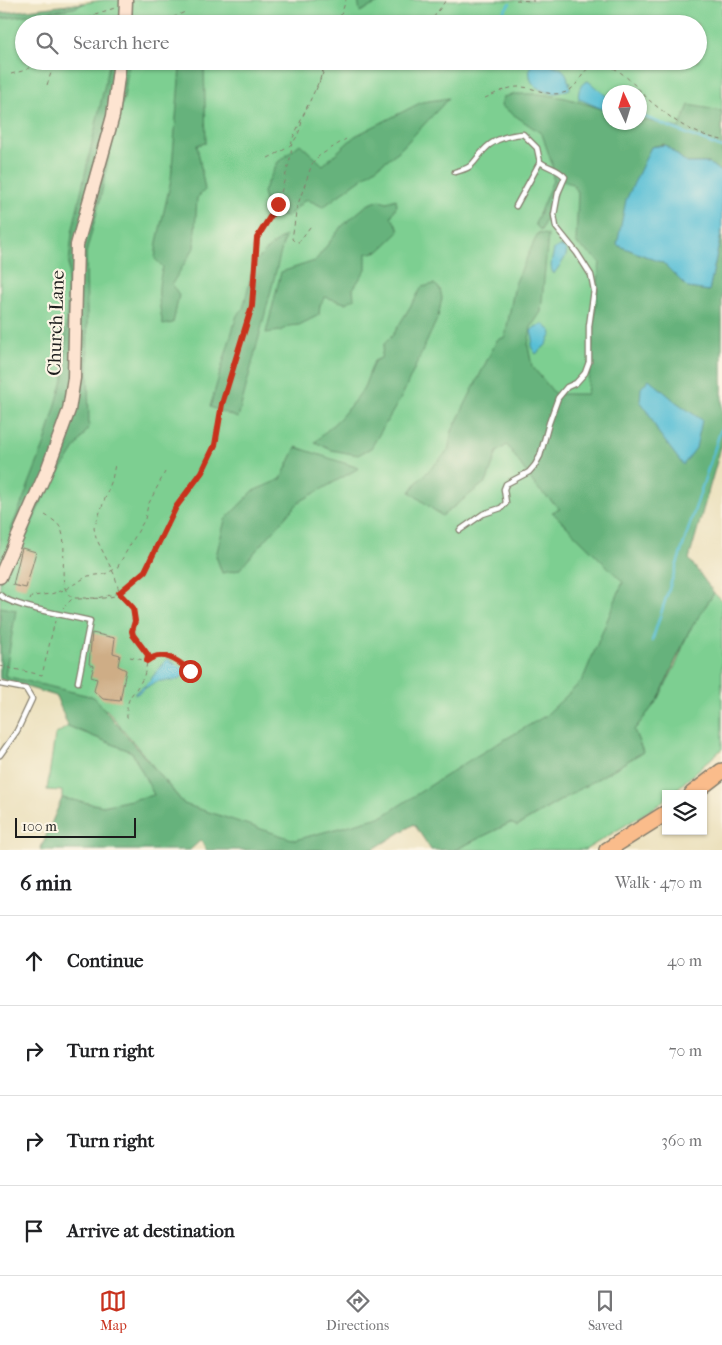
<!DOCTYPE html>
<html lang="en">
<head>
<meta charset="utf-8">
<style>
	:root { --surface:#fff; --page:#f2f2f2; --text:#202124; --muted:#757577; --line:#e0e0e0; --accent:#c8321e }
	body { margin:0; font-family:"IM FELL French Canon",serif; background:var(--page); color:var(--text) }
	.controls { position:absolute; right:15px; bottom:15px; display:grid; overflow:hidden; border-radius:0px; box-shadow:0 1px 4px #0004 }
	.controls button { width:45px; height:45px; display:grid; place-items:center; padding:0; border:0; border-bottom:1px solid var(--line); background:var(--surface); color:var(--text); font:25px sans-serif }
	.compass { position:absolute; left:602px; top:85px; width:45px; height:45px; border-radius:50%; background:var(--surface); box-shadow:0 1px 4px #0004; rotate:356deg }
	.scale { position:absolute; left:15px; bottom:12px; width:121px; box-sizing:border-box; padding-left:5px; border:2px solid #1c1c1c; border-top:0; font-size:14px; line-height:18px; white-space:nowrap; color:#1c1c1c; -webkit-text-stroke:4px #fcf5e5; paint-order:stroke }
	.stop { position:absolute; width:15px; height:15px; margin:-11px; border:4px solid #c8321e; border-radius:50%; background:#fff }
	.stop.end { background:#c8321e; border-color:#fff; box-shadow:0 1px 5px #0008 }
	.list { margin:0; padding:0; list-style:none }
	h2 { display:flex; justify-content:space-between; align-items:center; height:65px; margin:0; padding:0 20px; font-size:21px }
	h2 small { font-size:16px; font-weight:400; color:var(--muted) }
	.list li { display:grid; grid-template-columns:32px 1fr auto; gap:15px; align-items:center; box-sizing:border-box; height:90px; padding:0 20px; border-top:1px solid var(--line) }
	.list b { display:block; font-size:19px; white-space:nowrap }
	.list em { font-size:16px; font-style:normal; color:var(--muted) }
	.icon { flex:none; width:28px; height:28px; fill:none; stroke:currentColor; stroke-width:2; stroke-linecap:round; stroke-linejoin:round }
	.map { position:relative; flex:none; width:722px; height:850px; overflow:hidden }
	.search { position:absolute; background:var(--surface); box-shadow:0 1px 4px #0004; left:15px; right:15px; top:15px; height:55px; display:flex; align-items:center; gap:12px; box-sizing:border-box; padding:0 18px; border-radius:28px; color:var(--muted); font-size:19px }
	.sheet { height:425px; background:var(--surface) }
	nav { display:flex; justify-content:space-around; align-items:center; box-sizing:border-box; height:70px; border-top:1px solid var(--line); background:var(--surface); font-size:14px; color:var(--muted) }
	nav a { display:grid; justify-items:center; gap:2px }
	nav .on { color:var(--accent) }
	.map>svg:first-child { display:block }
	.green { fill:#7dcf91; stroke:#4c7656; fill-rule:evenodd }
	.forest { fill:#66b27b; stroke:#41674c }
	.water { fill:#59bfd6; stroke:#3a6e79 }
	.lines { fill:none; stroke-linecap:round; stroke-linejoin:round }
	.stream { stroke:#59bfd6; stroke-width:2.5 }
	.building { fill:#cead86 }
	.lane-casing { stroke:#847e6d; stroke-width:7 }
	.secondary-casing { stroke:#847e6d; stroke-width:15 }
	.primary-casing { stroke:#847e6d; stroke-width:18 }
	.path { stroke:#847e6d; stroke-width:1; stroke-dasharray:4 4; stroke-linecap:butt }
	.lane { stroke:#fff; stroke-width:4.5 }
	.secondary { stroke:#fde4d1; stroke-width:12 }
	.primary { stroke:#fabc8b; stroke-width:15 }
	.route { stroke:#c8321e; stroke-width:6 }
	.labels { text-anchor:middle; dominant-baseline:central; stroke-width:4.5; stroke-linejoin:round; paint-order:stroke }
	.street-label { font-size:19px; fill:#1c1c1c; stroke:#fcf5e5 }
</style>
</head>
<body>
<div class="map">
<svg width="722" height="850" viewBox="0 0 722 850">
	<rect width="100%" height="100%" fill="#fcf5e5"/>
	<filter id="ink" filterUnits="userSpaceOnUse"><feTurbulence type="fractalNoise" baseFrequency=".02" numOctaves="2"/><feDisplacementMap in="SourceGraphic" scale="10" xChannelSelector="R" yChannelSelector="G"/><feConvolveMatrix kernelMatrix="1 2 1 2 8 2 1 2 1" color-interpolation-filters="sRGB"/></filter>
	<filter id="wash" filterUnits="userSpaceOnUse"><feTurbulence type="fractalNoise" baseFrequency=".0096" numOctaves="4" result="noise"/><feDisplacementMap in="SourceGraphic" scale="20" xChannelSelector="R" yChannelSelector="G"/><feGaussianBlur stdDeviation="1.12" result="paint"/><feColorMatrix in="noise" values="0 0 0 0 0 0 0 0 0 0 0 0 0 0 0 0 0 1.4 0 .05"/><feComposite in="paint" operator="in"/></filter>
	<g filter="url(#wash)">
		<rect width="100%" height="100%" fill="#ece1be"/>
		<g class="green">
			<path d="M104,0H722V154L648,126L606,197L642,577L583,689L469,777L327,850H259L184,804L107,710L0,678V15ZM24,24H698V61H24ZM610,92H640V122H610Z"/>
			<path d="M714,593L722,601V749L671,794H666V798L660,804L585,850H455L510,823L517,826L643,752L634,730L658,700L677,662L688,633Z"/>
			<path d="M68,726L132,752L155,796L103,806L62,798V791L47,790L55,735Z"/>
		</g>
		<g class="forest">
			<path d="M358,0H384L360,12Z"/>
			<path d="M85,3L74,8L0,19L1,13Z"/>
			<path d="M110,61H129L124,98L115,124L100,200L86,253L89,427L42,499L26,536L11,530L45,443L64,376L69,263L72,233Z"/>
			<path d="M175,61H204L206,143L197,145L205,190L197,198L194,248L172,284L179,295L173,323L163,325C159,304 156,288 163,267L155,259L157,242L171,180L180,68Z"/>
			<path d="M515,94H541L566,98L609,111L610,122H640V119L679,128L689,105L722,111V173L709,163H687L664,144L651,147L617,245L663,263L688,288L709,291L722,230V444L689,559L714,593L688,633L658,700L634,730L643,752L517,826L510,823L455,850H431L414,824L372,850H206L201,840L190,850H40L62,798L103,806L154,795L132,752L68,726L56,696L0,679V607L16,610L5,676L94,697L184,804L295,840L383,816L473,758L545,716L582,681L623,582L552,512L560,509L537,488L507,445L497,452L487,481L442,516L410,492L417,482L448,451L452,431L497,340L505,337L515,284L538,233L548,235L541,312L531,327L528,346L532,366L555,394H587L600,262L576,243L578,192L572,184L561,180L541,231L535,224L553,180L552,164L542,134L501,106L503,97Z"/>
			<path d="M449,98L399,151L323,207L306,199L287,217L268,213L263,192L278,162L300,144L323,165L355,136L422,102Z"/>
			<path d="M396,199L397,205L391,217L398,227L399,232L379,251L366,254V269L353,289L354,299L345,303L325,297L320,305L319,315L299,325L289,326L280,331L266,333L281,272L315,261L342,226L367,205L380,200L387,202Z"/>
			<path d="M285,236L238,418L210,407L237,315L243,309L254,263L271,246Z"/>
			<path d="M434,284L440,289L442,298L438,317L402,396L371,448L358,455L331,450L315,442L341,417L363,390L374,361L381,358L384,344L393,335L422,287Z"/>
			<path d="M296,447L359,468L299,502L239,570L222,573L216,556L225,520L253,491L281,479Z"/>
		</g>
		<g class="water">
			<path d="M534,61C548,65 567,64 568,81L571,83H569L570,89C566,90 562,92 558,93C547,94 531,88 530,76C529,69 530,65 534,61Z"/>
			<path d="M588,81L609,98V112L579,99C577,92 581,82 588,81Z"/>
			<path d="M665,145L687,163H709L722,173V230L709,291L688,288L663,263L617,245L626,200L651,147Z"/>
			<path d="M560,246C576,250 558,266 554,274C548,267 553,258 554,249Z"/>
			<path d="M543,324L551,331L552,334L546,345L536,354L531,347L533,339L531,331L535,327Z"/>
			<path d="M649,379L676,402L702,420L696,448L683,465L658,432L647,410L640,401L641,388Z"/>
			<path d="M168,659L185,670V674C176,686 163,677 152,684C146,687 141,692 135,695V693L147,684L165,661Z"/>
		</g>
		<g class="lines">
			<g class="stream">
				<path d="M504,24L500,16L510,3"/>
				<path d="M640,115L722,148"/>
				<path d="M652,641L722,426"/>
			</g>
		</g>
		<g id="blocks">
			<g class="building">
				<path d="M22,548L36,552L26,588L13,585Z"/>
				<path d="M92,633L115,638L113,653L120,655L118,666L126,670L120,701L103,699L94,691L97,679L91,677L94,666L89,664Z"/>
			</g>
		</g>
	</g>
	<g filter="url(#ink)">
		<use href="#blocks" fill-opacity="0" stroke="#847e6d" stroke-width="1"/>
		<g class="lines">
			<g class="lane-casing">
				<g id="lane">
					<path d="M455,172C474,167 471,165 483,151C493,139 508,135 523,134L537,148L540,162L516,206"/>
					<path d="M460,530L483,514L501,508L506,503L504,489L506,484L529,472L535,465L540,456L549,423L558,398L567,387L576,383L585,373L589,362V326L594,290L591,275L577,253L556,227L554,215L558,193L565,177C557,168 550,169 540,162"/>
					<path d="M0,595C12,607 71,616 90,621L78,682"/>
					<path d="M0,684L26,689L32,699L17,731L0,755"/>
				</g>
			</g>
			<g class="secondary-casing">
				<g id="secondary">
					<path d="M125,24L126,0"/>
					<path d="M0,577L47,470L69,410L74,378L77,245L113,116L120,61"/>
				</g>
			</g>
			<g class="primary-casing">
				<g id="primary">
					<path d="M692,794L722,771"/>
					<path d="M607,850L666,813"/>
				</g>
			</g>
			<g class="path">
				<path d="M516,0L534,1"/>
				<path d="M82,24L95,14L115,8"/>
				<path d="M168,24L174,17L185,12"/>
				<path d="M338,24L346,0"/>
				<path d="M429,24L446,0"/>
				<path d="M75,61L77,62"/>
				<path d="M11,74L26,70L38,61"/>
				<path d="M47,85L55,61"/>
				<path d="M316,90L328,61"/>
				<path d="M485,98C495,94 507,87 518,87C533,86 547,97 563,93C580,89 582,66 596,64C616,61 637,88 649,100C656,106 665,113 673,119C688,130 704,136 722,140"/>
				<path d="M303,115L308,105"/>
				<path d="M268,158C288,148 297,145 302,121"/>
				<path d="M310,227L299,242L294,241L292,239L297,207L312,164L319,156L346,139"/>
				<path d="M45,515C50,518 57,522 60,527C71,546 53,590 74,598"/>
				<path d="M120,595C129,603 138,610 134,623C133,627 130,630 133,635C136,642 144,648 148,655C147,662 146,671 143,678C133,697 126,694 127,718"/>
				<path d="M78,599L104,598L120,595L115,576L96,538L94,528L112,480L115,464"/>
				<path d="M30,600L32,596L51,594L64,590L88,576L105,574L117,568L145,519L148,505L165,472"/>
				<path d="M63,608L73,598H97L119,593L145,571L176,507L202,472L215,445L222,404L252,306L257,238L278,204L291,155L292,140L320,79L326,61"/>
				<path d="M130,657L147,661C162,649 178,660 190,671"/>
				<path d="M0,666L42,675L55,621"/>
			</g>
			<use href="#lane" class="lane"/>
			<use href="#secondary" class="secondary"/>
			<use href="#primary" class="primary"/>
		</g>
	</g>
	<g class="lines" filter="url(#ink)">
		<path class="route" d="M190,671C178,660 162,649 147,661L148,655L133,635L132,631L135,621L133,608L119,593L145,571L176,507L202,472L215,445L222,404L252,306L257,238L278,204"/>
	</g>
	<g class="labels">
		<g class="street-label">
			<text transform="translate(56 323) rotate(-88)">Church Lane</text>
		</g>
	</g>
</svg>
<div class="controls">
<button><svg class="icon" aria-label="layers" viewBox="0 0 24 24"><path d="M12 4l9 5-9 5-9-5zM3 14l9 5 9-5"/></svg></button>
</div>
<svg class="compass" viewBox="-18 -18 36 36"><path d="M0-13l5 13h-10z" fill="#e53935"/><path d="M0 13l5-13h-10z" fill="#757577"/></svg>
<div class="scale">100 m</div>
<div class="stop" style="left:190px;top:671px"></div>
<div class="stop end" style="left:278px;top:204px"></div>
<div class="search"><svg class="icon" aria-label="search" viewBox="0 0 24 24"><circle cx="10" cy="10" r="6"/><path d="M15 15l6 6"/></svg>Search here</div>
</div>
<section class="sheet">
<h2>6 min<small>Walk · 470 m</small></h2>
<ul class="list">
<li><svg class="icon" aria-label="ahead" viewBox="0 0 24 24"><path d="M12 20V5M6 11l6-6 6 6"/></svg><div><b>Continue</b></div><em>40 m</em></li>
<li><svg class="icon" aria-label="right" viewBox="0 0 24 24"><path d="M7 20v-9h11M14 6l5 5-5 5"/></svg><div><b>Turn right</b></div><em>70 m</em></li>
<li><svg class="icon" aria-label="right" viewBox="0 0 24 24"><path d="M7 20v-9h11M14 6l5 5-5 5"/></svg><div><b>Turn right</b></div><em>360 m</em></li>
<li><svg class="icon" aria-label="arrive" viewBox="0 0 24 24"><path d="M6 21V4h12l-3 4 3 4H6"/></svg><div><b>Arrive at destination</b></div></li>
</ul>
</section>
<nav>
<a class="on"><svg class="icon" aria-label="map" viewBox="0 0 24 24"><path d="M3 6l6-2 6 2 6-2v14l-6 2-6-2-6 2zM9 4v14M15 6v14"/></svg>Map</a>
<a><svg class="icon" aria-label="directions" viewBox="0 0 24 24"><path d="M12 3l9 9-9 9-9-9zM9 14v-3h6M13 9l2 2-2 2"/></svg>Directions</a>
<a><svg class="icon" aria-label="saved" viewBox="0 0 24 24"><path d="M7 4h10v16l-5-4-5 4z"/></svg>Saved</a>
</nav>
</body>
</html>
